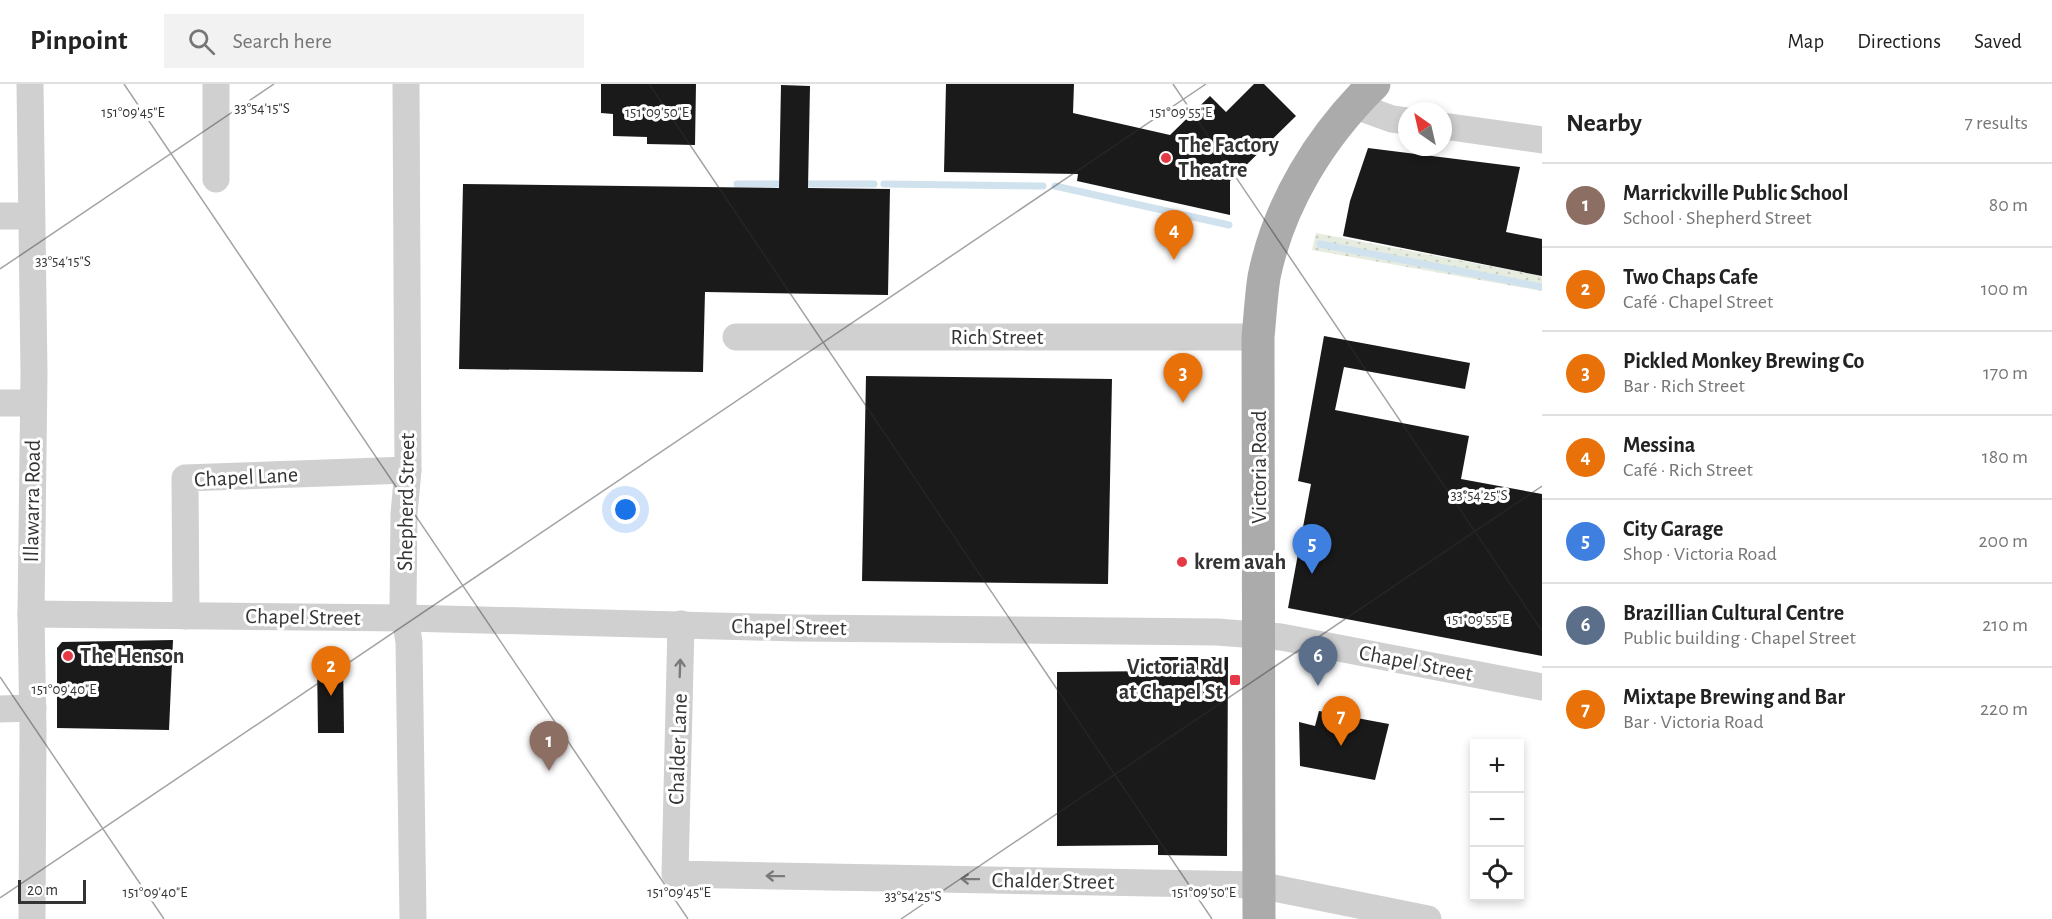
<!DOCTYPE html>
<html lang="en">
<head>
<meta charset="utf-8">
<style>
	:root { --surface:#fff; --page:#f2f2f2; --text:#222; --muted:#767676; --line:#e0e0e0; --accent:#d93025 }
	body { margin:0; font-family:"Alegreya Sans",sans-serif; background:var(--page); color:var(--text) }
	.controls { position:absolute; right:18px; bottom:18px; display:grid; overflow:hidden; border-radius:0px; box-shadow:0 3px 9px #0003 }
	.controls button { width:54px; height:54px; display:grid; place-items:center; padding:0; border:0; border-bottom:2px solid var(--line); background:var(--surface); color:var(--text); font:30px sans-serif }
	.compass { position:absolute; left:1398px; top:18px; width:54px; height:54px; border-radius:50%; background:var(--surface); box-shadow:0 3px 9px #0003; rotate:326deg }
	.scale { position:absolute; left:18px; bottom:15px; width:68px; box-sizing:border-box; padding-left:6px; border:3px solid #333; border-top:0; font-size:16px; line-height:21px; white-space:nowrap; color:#333; -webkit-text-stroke:4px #fff; paint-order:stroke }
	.you { position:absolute; left:626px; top:426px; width:21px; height:21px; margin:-15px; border:4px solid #fff; border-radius:50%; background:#1a73e8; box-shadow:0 0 0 9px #1a73e833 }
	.badge { display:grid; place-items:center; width:39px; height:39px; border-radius:50%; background:var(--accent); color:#fff; font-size:20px; font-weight:700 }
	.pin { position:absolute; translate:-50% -50px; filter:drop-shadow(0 2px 3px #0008) }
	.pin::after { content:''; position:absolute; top:32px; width:21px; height:18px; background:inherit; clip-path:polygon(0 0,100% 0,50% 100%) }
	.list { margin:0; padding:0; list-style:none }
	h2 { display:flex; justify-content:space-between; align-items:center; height:78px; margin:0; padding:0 24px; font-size:26px }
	h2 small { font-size:20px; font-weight:400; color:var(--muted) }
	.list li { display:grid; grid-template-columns:39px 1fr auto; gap:18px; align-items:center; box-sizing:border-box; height:84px; padding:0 24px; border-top:2px solid var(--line) }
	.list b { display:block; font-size:22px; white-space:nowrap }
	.list p { margin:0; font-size:20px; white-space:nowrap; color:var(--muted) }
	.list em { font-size:20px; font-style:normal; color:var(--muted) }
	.icon { flex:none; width:33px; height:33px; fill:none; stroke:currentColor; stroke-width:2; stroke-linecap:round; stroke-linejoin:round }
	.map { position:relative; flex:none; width:1542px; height:835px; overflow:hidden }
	header { display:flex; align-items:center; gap:36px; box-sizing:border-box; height:84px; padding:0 30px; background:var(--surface); border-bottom:2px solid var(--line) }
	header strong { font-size:28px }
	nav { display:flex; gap:33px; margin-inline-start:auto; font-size:21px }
	.search { width:420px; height:54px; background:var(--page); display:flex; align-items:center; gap:15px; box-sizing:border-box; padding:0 21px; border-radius:0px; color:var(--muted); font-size:22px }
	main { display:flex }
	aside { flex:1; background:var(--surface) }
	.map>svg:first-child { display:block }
	.grass { fill:url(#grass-dots) }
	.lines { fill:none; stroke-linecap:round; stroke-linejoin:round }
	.stream { stroke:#cfe2ee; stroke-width:7 }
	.building { fill:#1a1a1a }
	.minor { stroke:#d0d0d0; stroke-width:27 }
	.major { stroke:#ababab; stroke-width:33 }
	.oneway { stroke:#7a7a7a }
	.ticks { fill:none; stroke:#333; stroke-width:1.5; stroke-opacity:0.45 }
	.poi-dot { fill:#e63946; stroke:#fff; stroke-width:2 }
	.labels { text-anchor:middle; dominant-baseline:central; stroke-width:6; stroke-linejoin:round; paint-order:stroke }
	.poi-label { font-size:22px; font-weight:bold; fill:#333; stroke:#fff; text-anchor:start }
	.street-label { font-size:22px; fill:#333; stroke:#fff }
	.ticks-label { font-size:15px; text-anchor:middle; fill:#333; stroke:#fff; stroke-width:6; stroke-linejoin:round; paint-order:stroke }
</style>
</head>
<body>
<header>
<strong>Pinpoint</strong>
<div class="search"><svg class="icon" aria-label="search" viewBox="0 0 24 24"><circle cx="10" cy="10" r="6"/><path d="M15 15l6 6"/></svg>Search here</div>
<nav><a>Map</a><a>Directions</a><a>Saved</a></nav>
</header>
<main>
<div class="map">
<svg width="1542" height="835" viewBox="0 0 1542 835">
	<defs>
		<pattern id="grass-dots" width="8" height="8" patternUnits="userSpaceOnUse" patternTransform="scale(1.5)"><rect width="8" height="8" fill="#e6ecdf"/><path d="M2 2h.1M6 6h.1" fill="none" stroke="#c6cbc0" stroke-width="1.8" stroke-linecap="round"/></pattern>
	</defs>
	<rect width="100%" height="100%" fill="#fff"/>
	<path class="grass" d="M1316,149L1542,192V207L1312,166Z"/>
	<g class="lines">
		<g class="stream">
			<path d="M737,100H788"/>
			<path d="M800,100H874"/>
			<path d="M884,100L1043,102"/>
			<path d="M1055,102L1229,141"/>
			<path d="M1320,160L1542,203"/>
		</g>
	</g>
	<g class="building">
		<path d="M601,0H696L695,61L647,60V53L613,52V30L601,29Z"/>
		<path d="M946,0H1074L1073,29L1170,51L1210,12L1226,28L1254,0H1264L1296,32L1230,97V131L1077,97L1078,90L944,88Z"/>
		<path d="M781,1L810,2L808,104L890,105L888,211L705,208L703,288L459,285L463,100L779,104Z"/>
		<path d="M1368,64L1520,83L1506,148L1542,155V192L1343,152L1350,117Z"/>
		<path d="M1324,252L1470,279L1465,305L1344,283L1335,326L1469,352L1461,395L1542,410V572L1288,524L1311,400L1298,397Z"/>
		<path d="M866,292L1112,295L1108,500L862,497Z"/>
		<path d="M173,556L169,646L57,644V564L62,558Z"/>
		<path d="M1159,573H1228L1227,772L1158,771V761L1057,762V588L1159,587Z"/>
		<path d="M343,574L344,649H318L317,575Z"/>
		<path d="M1319,627L1389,640L1375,696L1300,682L1299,638L1315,642Z"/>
	</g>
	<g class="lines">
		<g class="minor">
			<path d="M30,0L34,289L31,530L33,646L32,835"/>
			<path d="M216,0V95"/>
			<path d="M406,0L408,386L404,430L403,521L409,558L413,835"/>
			<path d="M1353,21L1392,35L1407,37"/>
			<path d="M1443,42L1542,56"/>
			<path d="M0,132H31"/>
			<path d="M736,253H1258"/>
			<path d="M0,319H33"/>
			<path d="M31,530L406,534L797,544L1217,548L1281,553L1542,603"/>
			<path d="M186,532L185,394L408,386"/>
			<path d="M681,540L675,790L1259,801L1428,835"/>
			<path d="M0,625L33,624"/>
		</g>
		<path class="major" d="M1259,835L1258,253C1260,233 1261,213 1264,193C1279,119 1321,52 1374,0"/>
	</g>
	<defs><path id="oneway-shaft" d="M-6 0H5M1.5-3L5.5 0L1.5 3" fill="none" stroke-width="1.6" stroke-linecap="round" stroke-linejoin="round" transform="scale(1.5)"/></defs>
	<g class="oneway">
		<use href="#oneway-shaft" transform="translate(680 584) rotate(-88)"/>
		<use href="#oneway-shaft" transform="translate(775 792) rotate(-179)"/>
		<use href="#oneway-shaft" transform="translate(970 795) rotate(-179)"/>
	</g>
	<path class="ticks" d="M124,0L688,835M649,0L1212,835M1173,0L1542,547M0,185L274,0M0,593L164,835M0,814L1206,0M901,835L1542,402"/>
	<g class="poi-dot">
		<circle cx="1166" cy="74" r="6"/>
		<circle cx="1182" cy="478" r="6"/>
		<circle cx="68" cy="572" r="6"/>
		<rect x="1229" y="590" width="12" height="12" rx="3"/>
	</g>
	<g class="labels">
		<g class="poi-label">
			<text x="1178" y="61">The Factory<tspan x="1178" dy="25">Theatre</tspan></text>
			<text x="1194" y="478">krem avah</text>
			<text x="80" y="572">The Henson</text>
			<text x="1223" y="583" text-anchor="end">Victoria Rd<tspan x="1223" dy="25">at Chapel St</tspan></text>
		</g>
		<g class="street-label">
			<text x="997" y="253">Rich Street</text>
			<text transform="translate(1259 383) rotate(-90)">Victoria Road</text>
			<text transform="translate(246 393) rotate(-3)">Chapel Lane</text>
			<text transform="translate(32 417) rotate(-89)">Illawarra Road</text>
			<text transform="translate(406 418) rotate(-89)">Shepherd Street</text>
			<text transform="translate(303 533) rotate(1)">Chapel Street</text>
			<text transform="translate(789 543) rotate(1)">Chapel Street</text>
			<text transform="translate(1416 579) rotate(11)">Chapel Street</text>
			<text transform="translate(678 665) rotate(-88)">Chalder Lane</text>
			<text transform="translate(1053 797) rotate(1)">Chalder Street</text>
		</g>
	</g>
	<g class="ticks-label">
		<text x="262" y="29">33°54'15"S</text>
		<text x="133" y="33">151°09'45"E</text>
		<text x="657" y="33">151°09'50"E</text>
		<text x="1181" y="33">151°09'55"E</text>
		<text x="63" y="182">33°54'15"S</text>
		<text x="1479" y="416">33°54'25"S</text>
		<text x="1478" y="540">151°09'55"E</text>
		<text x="64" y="610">151°09'40"E</text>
		<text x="155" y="813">151°09'40"E</text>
		<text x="679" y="813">151°09'45"E</text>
		<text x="1204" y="813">151°09'50"E</text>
		<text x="913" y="817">33°54'25"S</text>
	</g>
</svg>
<div class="controls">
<button>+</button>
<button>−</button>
<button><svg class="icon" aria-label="locate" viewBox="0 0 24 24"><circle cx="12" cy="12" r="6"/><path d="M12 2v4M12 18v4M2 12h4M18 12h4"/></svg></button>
</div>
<svg class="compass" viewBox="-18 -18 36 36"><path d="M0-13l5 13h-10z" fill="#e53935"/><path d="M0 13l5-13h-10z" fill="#767676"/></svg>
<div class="scale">20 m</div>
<div class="you"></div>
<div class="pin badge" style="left:549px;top:687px;background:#8d6e63">1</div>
<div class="pin badge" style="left:331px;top:612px;background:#e8710a">2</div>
<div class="pin badge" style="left:1183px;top:319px;background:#e8710a">3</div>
<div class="pin badge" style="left:1174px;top:176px;background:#e8710a">4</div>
<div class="pin badge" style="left:1312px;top:490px;background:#3f7fe0">5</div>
<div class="pin badge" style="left:1318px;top:602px;background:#5c6f8a">6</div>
<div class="pin badge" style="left:1341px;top:662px;background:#e8710a">7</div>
</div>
<aside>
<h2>Nearby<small>7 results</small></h2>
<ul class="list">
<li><span class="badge" style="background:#8d6e63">1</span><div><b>Marrickville Public School</b><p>School · Shepherd Street</p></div><em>80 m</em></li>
<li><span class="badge" style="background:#e8710a">2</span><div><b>Two Chaps Cafe</b><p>Café · Chapel Street</p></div><em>100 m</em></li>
<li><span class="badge" style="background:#e8710a">3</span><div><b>Pickled Monkey Brewing Co</b><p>Bar · Rich Street</p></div><em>170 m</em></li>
<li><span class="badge" style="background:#e8710a">4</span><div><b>Messina</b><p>Café · Rich Street</p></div><em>180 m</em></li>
<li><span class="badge" style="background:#3f7fe0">5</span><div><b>City Garage</b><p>Shop · Victoria Road</p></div><em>200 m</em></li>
<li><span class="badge" style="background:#5c6f8a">6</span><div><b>Brazillian Cultural Centre</b><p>Public building · Chapel Street</p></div><em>210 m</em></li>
<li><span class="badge" style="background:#e8710a">7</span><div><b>Mixtape Brewing and Bar</b><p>Bar · Victoria Road</p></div><em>220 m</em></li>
</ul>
</aside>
</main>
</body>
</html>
